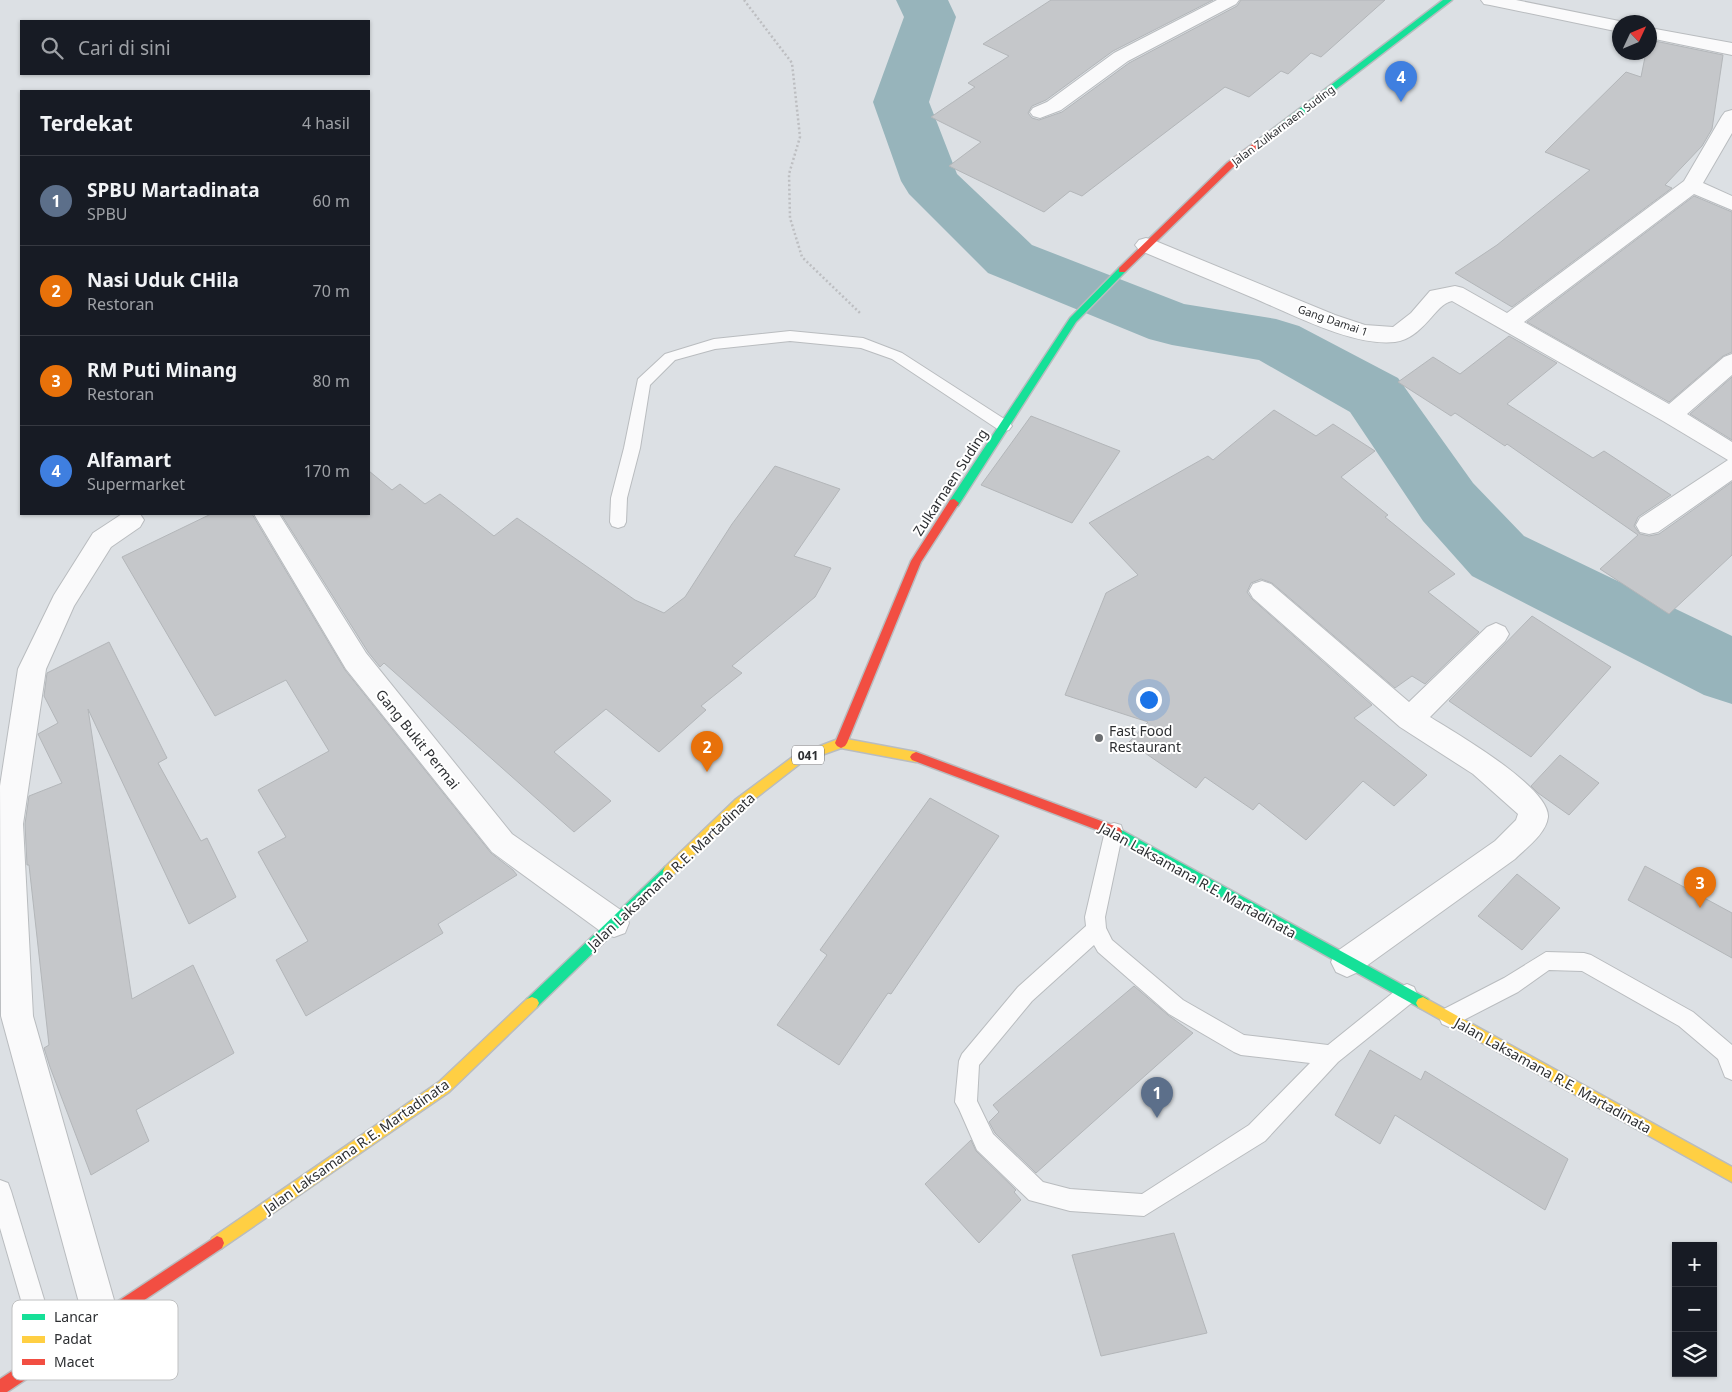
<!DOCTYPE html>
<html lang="id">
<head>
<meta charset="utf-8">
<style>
	:root { --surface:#171b24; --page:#20242c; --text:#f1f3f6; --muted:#9ea1a6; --line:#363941; --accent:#ea580c }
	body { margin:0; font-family:"Noto Sans",sans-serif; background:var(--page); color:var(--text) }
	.controls { position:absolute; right:15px; bottom:15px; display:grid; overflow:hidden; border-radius:0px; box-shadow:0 1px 4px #0004 }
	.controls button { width:45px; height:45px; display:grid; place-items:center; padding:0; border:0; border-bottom:1px solid var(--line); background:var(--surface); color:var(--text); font:25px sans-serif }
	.compass { position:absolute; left:1612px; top:15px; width:45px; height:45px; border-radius:50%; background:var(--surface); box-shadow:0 1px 4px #0004; rotate:46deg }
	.you { position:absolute; left:1148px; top:699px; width:18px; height:18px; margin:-12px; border:4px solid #fff; border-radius:50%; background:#1a73e8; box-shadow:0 0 0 8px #1a73e833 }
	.badge { display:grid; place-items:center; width:32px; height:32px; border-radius:50%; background:var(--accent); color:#fff; font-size:16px; font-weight:700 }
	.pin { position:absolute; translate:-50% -41px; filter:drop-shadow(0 1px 2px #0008) }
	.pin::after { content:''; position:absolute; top:26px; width:18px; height:15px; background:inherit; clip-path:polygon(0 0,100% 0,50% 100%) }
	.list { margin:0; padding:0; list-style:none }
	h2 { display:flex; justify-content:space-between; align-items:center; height:65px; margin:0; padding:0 20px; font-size:21px }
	h2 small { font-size:16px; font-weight:400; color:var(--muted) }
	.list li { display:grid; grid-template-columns:32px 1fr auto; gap:15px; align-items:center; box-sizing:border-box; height:90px; padding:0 20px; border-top:1px solid var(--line) }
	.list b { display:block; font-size:19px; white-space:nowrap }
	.list p { margin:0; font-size:16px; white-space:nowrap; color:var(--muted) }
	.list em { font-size:16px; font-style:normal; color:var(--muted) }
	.icon { flex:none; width:28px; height:28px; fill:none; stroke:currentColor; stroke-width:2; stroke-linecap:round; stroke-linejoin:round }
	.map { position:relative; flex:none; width:1732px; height:1392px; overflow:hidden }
	.search { position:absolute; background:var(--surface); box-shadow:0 1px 4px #0004; left:20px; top:20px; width:350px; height:55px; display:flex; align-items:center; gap:12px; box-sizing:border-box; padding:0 18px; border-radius:0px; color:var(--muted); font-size:19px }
	.panel { position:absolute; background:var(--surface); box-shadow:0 1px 4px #0004; left:20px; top:90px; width:350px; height:425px; border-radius:0px }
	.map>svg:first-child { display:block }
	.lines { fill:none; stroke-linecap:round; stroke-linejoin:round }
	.river { fill:#97b4bb; fill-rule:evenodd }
	.building { fill:#c5c7ca; stroke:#b3b6b9 }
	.lane-casing { stroke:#b9bcbf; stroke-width:2 }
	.street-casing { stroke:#b9bcbf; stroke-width:2 }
	.fast-casing { stroke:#b9bcbf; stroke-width:3 }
	.slow-casing { stroke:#b9bcbf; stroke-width:3 }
	.jam-casing { stroke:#b9bcbf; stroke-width:3 }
	.path { stroke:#bdbec1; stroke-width:2.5; stroke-dasharray:2 2.5; stroke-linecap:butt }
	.lane { fill:#fafafb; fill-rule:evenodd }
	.street { fill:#fafafb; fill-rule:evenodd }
	.fast { fill:#16e098; fill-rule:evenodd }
	.slow { fill:#ffcf43; fill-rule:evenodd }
	.jam { fill:#f24e42; fill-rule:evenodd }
	.poi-dot { fill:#6a6d70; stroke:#fff; stroke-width:2 }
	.labels { text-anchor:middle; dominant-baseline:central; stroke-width:4; stroke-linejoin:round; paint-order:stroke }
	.far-street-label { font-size:11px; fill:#2d2f32; stroke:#fff }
	.shield { fill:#fff; stroke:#6c6d70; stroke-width:1 }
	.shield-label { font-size:12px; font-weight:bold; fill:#2d2f32 }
	.street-label { font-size:14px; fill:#2d2f32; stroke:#fff }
	.poi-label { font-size:14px; fill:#2d2f32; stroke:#fff; text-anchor:start }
	.key { fill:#fff; stroke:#c0c1c2; stroke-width:1 }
	.key-label { font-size:14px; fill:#2d2f32 }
</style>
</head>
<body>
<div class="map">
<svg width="1732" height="1392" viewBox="0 0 1732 1392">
	<rect width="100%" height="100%" fill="#dce0e4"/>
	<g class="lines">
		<path class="river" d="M896,0H948L956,17L929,102L957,174L1032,245L1184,304L1276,319L1299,326L1398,378L1473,483L1524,536L1732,636V704L1704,695L1472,576L1423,521L1350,412L1259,360L1172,345L1149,339L988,273L909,194L901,181L873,102L904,17Z"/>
	</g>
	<g class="building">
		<path d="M1051,0H1213L1113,51L1046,100L1032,106L1028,113L1032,118L1039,120L1062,112L1129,63L1237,6L1241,0H1385L1321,57L1311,53L1288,74L1281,71L1249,97L1225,87L1082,196L1070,191L1044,212L949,166L981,142L931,117L975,87L968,83L1009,56L983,44Z"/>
		<path d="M1650,40L1723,55L1712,129L1702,146L1665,185L1672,188L1512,307L1455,273L1497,245L1590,170L1545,152L1626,72L1641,77L1646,52H1650Z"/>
		<path d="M1694,196L1732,212V352L1723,356L1669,402L1527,322Z"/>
		<path d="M1509,336L1557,363L1507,404L1593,458L1604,451L1671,495L1638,517L1634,526L1640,534L1649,536L1659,534L1732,482V555L1669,614L1600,569L1638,535L1507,444L1505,446L1455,413L1451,416L1398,382L1433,357L1460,374Z"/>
		<path d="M1732,377V440L1690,414Z"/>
		<path d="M1274,410L1316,436L1333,424L1375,451L1341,477L1388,515L1385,517L1455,574L1428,592L1479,632L1425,684L1412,676L1395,688L1272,583L1261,579L1251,583L1247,592L1252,599L1372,705L1354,718L1427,775L1394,806L1363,781L1306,840L1259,803L1253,810L1205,777L1196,788L1129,742L1148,722L1065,695L1106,593L1138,575L1089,523L1208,456L1213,460Z"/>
		<path d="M1031,416L1120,451L1072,523L981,485Z"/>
		<path d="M775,466L840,489L794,556L831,568L815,597L732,666L742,673L701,706L706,710L659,752L606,709L554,752L611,801L574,832L384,663L380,667L368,652L281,514H369V471L392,490L400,484L425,504L440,494L494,536L517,518L635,600L664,613L685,597L732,524Z"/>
		<path d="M211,514H252L345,670L491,853L513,870L517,875L438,924L443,933L306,1016L276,960L308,941L258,852L286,837L258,790L329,751L286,680L215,716L122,557Z"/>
		<path d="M1532,616L1611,667L1531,757L1449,701Z"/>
		<path d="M109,642L167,758L158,763L201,841L207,838L236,897L189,924L88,709L132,999L193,965L234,1053L136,1110L149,1141L91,1175L50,1067L44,1048L49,1045L29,865H27L25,824L29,796L62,783L38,734L58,723L44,696L47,673Z"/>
		<path d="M1560,755L1599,783L1569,815L1538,793L1531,786Z"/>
		<path d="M930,798L999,836L891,994L888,993L839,1065L777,1025L827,955L820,950Z"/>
		<path d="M1645,866L1732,913V958L1628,900Z"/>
		<path d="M1517,874L1560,908L1522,950L1478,916Z"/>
		<path d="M1134,986L1168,1015L1193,1033L1036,1173L995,1133L989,1122L999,1112L993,1105Z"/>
		<path d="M1370,1050L1421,1080L1425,1071L1568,1159L1545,1210L1395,1115L1380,1144L1335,1115Z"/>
		<path d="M971,1140L976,1151L1016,1190L1014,1192L1021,1200L979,1243L925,1184Z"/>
		<path d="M1174,1233L1207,1333L1101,1356L1072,1255Z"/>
	</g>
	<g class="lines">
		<g class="lane-casing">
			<g id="lane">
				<path d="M790,331L863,338L902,353L1009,422L1012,426L1009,430L1004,431L999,430L892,359L861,348L790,341L715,349L675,360L650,385L640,448L627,498L626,522L624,526L618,528L612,526L610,522L611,498L624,448L638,379L665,354L714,339Z"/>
				<path d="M1114,823L1121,825L1123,831L1105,917L1106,928L1112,940L1183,1000L1244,1035L1328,1045L1400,987L1407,984L1414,987L1417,994L1414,1001L1338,1062L1265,1141L1144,1216L1070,1211L1029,1200L977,1150L959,1109L955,1102L959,1061L962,1054L1018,987L1086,926L1085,917L1105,831L1107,825ZM1094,945L1098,952L1169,1014L1234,1052L1241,1055L1310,1063L1249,1125L1142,1194L1070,1189L1043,1182L993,1134L977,1101L979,1065L1032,1001Z"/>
				<path d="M1546,952L1584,953L1591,955L1693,1012L1732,1045V1080L1725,1077L1718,1059L1679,1026L1582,971L1549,970L1518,992L1456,1024L1449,1027L1442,1024L1439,1017L1442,1010L1504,978Z"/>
				<path d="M0,1180L8,1183L11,1191L61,1355L57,1363L49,1367L41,1363L37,1355L0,1228Z"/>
			</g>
		</g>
		<g class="street-casing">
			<g id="street">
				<path d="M1217,0H1239L1236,4L1128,61L1061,110L1040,118L1033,116L1030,112L1033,108L1047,102L1114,53Z"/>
				<path d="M1481,0H1516L1624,22H1620V32L1490,5L1484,4Z"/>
				<path d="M1650,28L1732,43V55L1650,38Z"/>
				<path d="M1732,110V133L1703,183L1732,196V210L1694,194L1524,322L1669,404L1724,357L1732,354V375L1687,414L1732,442V480L1658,532L1649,534L1640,532L1636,525L1640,518L1728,460L1663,421L1452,301C1435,304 1424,338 1395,342C1353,347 1290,313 1251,297C1214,281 1176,266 1139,250L1135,245L1139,240L1146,238L1153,240L1335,315L1365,325L1393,327L1411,313L1430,291L1455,286L1463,288L1507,313L1684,181L1722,116L1725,112Z"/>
				<path d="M122,514H140L144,520L140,527L111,547L74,606L46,669L23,824L33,1016L120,1321L115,1334L102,1339L89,1334L84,1321L1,1016L0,786L18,669L54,595L93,533Z"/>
				<path d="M254,514H279L366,653L512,834L625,913L629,923L625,933L614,937L603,933L492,852L346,669Z"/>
				<path d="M1262,581L1271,584L1409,702L1487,627L1496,623L1505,627L1509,634L1505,641L1430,717C1454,732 1550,787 1548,817C1546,834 1526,848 1515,859L1358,972L1347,977L1336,972L1331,962L1336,952L1495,841L1516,820L1518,814L1473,774L1400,727L1253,598L1249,591L1253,584Z"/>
			</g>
		</g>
		<g class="fast-casing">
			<g id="fast">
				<path d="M1443,0H1452L1267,142H1261V138Z"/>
				<path d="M1122,267L1125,268V272L1076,322L958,506H950L949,503L950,500L1070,318L1119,268Z"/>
				<path d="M1116,827L1428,999L1430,1003L1428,1007L1423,1009L1418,1007L1112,836L1110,832L1112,828Z"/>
				<path d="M669,866L673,867L675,871L673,875L537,1007L532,1009L527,1007L525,1003L527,999L665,867Z"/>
			</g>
		</g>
		<g class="slow-casing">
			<g id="slow">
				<path d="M841,738L916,752L920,754L922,757L920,760L916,762L841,748L802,762L743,808L673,875L669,876L665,875L663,871L665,867L735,800L794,756Z"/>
				<path d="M532,997L537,999L539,1003L537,1007L449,1092L222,1248L217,1250L212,1248L210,1243L212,1238L439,1082L527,999Z"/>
				<path d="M1423,997L1732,1167V1182L1418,1007L1416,1003L1418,999Z"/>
			</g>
		</g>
		<g class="jam-casing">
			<g id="jam">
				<path d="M1261,138L1268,140L1233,167L1125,272H1119V268L1227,163Z"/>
				<path d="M954,499L959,503L921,562L847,743L845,746L841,748L837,746L835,743L911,561L950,500Z"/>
				<path d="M916,752L1120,828L1122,832L1120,836L1116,837L912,760L910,757L912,754Z"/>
				<path d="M217,1236L222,1238L224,1243L222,1248L7,1392H0V1379Z"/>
			</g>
		</g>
		<path class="path" d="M744,0L792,63L800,137L789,174L790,218L802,257L860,313"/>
		<use href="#lane" class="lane"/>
		<use href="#street" class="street"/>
		<use href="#fast" class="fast"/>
		<use href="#slow" class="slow"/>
		<use href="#jam" class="jam"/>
	</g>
	<circle class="poi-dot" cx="1099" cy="738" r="5"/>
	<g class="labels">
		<g class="far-street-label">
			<text transform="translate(1283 125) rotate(-37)">Jalan Zulkarnaen Suding</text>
			<text transform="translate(1333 320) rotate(19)">Gang Damai 1</text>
		</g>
		<rect class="shield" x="792" y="745.5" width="32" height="19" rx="4"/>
		<g class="shield-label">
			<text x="808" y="755">041</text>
		</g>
		<g class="street-label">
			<text transform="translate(950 482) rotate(-57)">Zulkarnaen Suding</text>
			<text transform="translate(418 739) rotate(51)">Gang Bukit Permai</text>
			<text transform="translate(671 871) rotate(-43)">Jalan Laksamana R.E. Martadinata</text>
			<text transform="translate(1198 880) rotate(29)">Jalan Laksamana R.E. Martadinata</text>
			<text transform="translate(1553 1075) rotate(29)">Jalan Laksamana R.E. Martadinata</text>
			<text transform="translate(356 1146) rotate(-35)">Jalan Laksamana R.E. Martadinata</text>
		</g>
		<g class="poi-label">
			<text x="1109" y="730">Fast Food<tspan x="1109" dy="16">Restaurant</tspan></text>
		</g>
	</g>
	<rect x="12" y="1300" width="166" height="80" rx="8" class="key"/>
	<rect x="22" y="1314" width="23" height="6" fill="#16e098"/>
	<rect x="22" y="1336" width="23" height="7" fill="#ffcf43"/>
	<rect x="22" y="1359" width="23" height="6" fill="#f24e42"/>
	<g class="key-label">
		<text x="54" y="1322">Lancar</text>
		<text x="54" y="1344">Padat</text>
		<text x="54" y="1367">Macet</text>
	</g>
</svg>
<div class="controls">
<button>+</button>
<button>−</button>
<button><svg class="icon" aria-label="layers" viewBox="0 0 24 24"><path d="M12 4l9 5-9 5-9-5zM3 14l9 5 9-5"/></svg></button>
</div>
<svg class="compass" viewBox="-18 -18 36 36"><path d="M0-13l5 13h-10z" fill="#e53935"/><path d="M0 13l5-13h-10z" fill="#9ea1a6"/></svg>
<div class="you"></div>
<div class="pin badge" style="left:1157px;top:1118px;background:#5c6f8a">1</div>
<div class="pin badge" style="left:707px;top:772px;background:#e8710a">2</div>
<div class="pin badge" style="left:1700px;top:908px;background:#e8710a">3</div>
<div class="pin badge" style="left:1401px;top:102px;background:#3f7fe0">4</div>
<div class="search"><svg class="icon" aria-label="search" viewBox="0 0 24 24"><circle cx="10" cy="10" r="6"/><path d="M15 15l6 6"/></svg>Cari di sini</div>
<section class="panel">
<h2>Terdekat<small>4 hasil</small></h2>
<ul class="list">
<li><span class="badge" style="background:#5c6f8a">1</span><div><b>SPBU Martadinata</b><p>SPBU</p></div><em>60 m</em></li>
<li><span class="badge" style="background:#e8710a">2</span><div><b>Nasi Uduk CHila</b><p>Restoran</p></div><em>70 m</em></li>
<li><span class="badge" style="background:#e8710a">3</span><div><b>RM Puti Minang</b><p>Restoran</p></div><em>80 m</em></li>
<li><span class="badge" style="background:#3f7fe0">4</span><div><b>Alfamart</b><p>Supermarket</p></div><em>170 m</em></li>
</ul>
</section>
</div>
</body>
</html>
